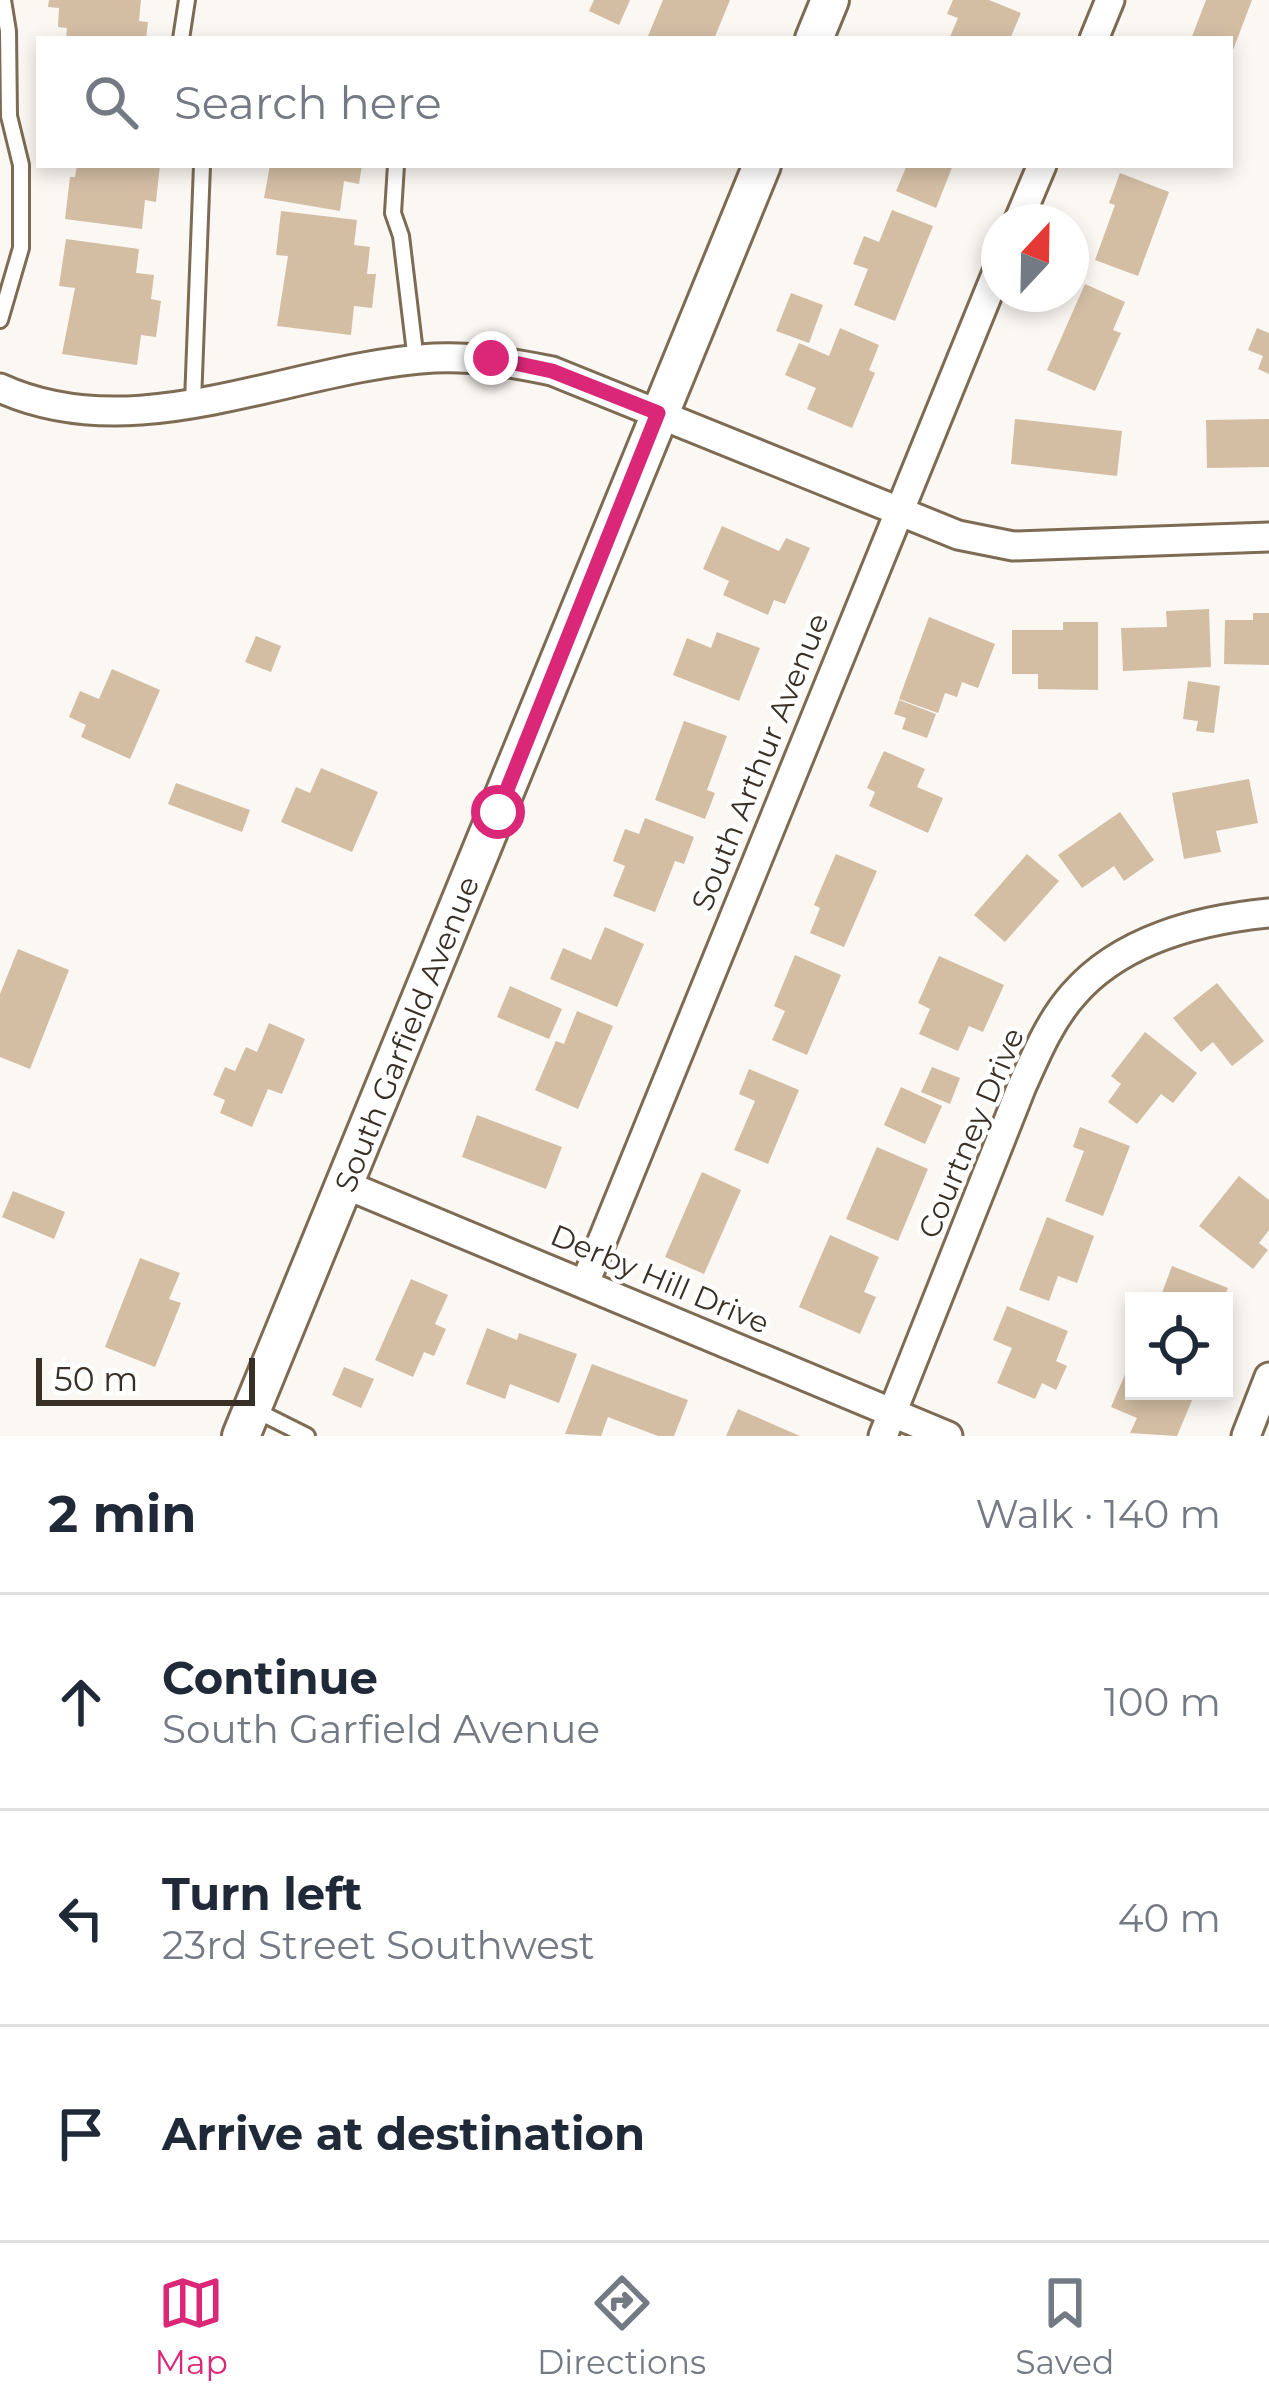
<!DOCTYPE html>
<html lang="en">
<head>
<meta charset="utf-8">
<style>
	:root { --surface:#fff; --page:#f2f2f3; --text:#1f2937; --muted:#747a83; --line:#e0e1e3; --accent:#db2777 }
	body { margin:0; font-family:Montserrat,sans-serif; background:var(--page); color:var(--text) }
	.controls { position:absolute; right:36px; bottom:36px; display:grid; overflow:hidden; border-radius:0px; box-shadow:0 6px 18px #0003 }
	.controls button { width:108px; height:108px; display:grid; place-items:center; padding:0; border:0; border-bottom:3px solid var(--line); background:var(--surface); color:var(--text); font:60px sans-serif }
	.compass { position:absolute; left:981px; top:204px; width:108px; height:108px; border-radius:50%; background:var(--surface); box-shadow:0 6px 18px #0003; rotate:22deg }
	.scale { position:absolute; left:36px; bottom:30px; width:219px; box-sizing:border-box; padding-left:12px; border:6px solid #383026; border-top:0; font-size:33px; line-height:42px; white-space:nowrap; color:#383026; -webkit-text-stroke:9px #fff; paint-order:stroke }
	.stop { position:absolute; width:36px; height:36px; margin:-27px; border:9px solid #db2777; border-radius:50%; background:#fff }
	.stop.end { background:#db2777; border-color:#fff; box-shadow:0 3px 12px #0008 }
	.list { margin:0; padding:0; list-style:none }
	h2 { display:flex; justify-content:space-between; align-items:center; height:156px; margin:0; padding:0 48px; font-size:51px }
	h2 small { font-size:39px; font-weight:400; color:var(--muted) }
	.list li { display:grid; grid-template-columns:78px 1fr auto; gap:36px; align-items:center; box-sizing:border-box; height:216px; padding:0 48px; border-top:3px solid var(--line) }
	.list b { display:block; font-size:45px; white-space:nowrap }
	.list p { margin:0; font-size:39px; white-space:nowrap; color:var(--muted) }
	.list em { font-size:39px; font-style:normal; color:var(--muted) }
	.icon { flex:none; width:66px; height:66px; fill:none; stroke:currentColor; stroke-width:2; stroke-linecap:round; stroke-linejoin:round }
	.map { position:relative; flex:none; width:1269px; height:1436px; overflow:hidden }
	.search { position:absolute; background:var(--surface); box-shadow:0 6px 18px #0003; left:36px; right:36px; top:36px; height:132px; display:flex; align-items:center; gap:30px; box-sizing:border-box; padding:0 42px; border-radius:0px; color:var(--muted); font-size:45px }
	.sheet { height:804px; background:var(--surface) }
	nav { display:flex; justify-content:space-around; align-items:center; box-sizing:border-box; height:168px; border-top:3px solid var(--line); background:var(--surface); font-size:33px; color:var(--muted) }
	nav a { display:grid; justify-items:center; gap:6px }
	nav .on { color:var(--accent) }
	.map>svg:first-child { display:block }
	.building { fill:#d3bea4 }
	.lines { fill:none; stroke-linecap:round; stroke-linejoin:round }
	.service-casing { stroke:#7e6b53; stroke-width:20 }
	.minor-casing { stroke:#7e6b53; stroke-width:33 }
	.tertiary-casing { stroke:#7e6b53; stroke-width:42 }
	.service { stroke:#fff; stroke-width:14 }
	.minor { stroke:#fff; stroke-width:27 }
	.tertiary { stroke:#fff; stroke-width:36 }
	.route { stroke:#db2777; stroke-width:15 }
	.labels { text-anchor:middle; dominant-baseline:central; stroke-width:9; stroke-linejoin:round; paint-order:stroke }
	.street-label { font-size:30px; fill:#383026; stroke:#fff }
</style>
</head>
<body>
<div class="map">
<svg width="1269" height="1436" viewBox="0 0 1269 1436">
	<rect width="100%" height="100%" fill="#fbf7f2"/>
	<g class="building">
		<path d="M49,0H141L139,21L148,22L146,39H66L67,28L58,27L59,8L48,7Z"/>
		<path d="M594,0H630L619,25L589,11Z"/>
		<path d="M663,0H730L714,39H654L648,36Z"/>
		<path d="M953,0H989L1021,13L1010,39H949L958,18L947,14Z"/>
		<path d="M1206,0H1252L1230,58V39H1191Z"/>
		<path d="M77,165H160L156,202L145,200L142,229L65,219L70,177H75Z"/>
		<path d="M270,165H362L359,184L344,181L340,211L264,198Z"/>
		<path d="M907,165H953L936,208L896,191Z"/>
		<path d="M1120,173L1169,192L1138,276L1095,260L1115,205L1109,203Z"/>
		<path d="M892,210L933,226L895,321L854,305L868,269L853,264L864,236L879,242Z"/>
		<path d="M281,211L357,220L354,245L370,247L367,274H376L372,308L354,306L351,335L277,326L288,256L276,255Z"/>
		<path d="M66,239L139,249L136,273L154,275L151,299L161,301L156,337L141,335L137,365L62,354L75,288L59,286Z"/>
		<path d="M1085,284L1125,302L1113,330L1121,333L1095,391L1047,370Z"/>
		<path d="M791,293L823,305L809,343L776,331Z"/>
		<path d="M840,328L879,345L869,370L875,373L852,428L807,409L816,388L785,375L799,343L829,356Z"/>
		<path d="M1257,328L1269,333V374L1258,369L1263,356L1248,350Z"/>
		<path d="M1015,419L1122,431L1117,476L1011,464Z"/>
		<path d="M1269,419V467L1207,468L1206,420Z"/>
		<path d="M722,526L779,551L786,538L810,548L785,604L774,600L768,615L723,595L729,581L703,569Z"/>
		<path d="M1209,609L1211,667L1123,671L1121,628L1167,627L1166,611Z"/>
		<path d="M1253,613H1269V665L1224,664L1225,620H1253Z"/>
		<path d="M929,617L995,644L978,688L962,682L957,697L945,693L938,713L899,699Z"/>
		<path d="M1063,622H1098V690L1038,689V674H1012V630H1063Z"/>
		<path d="M717,632L760,648L739,701L673,675L687,638L711,648Z"/>
		<path d="M256,636L281,646L271,672L245,662Z"/>
		<path d="M112,669L160,690L130,759L81,737L86,725L69,717L80,691L99,699Z"/>
		<path d="M1188,681L1220,686L1214,733L1196,731L1198,721L1183,719Z"/>
		<path d="M899,700L936,714L927,738L902,729L906,718L894,714Z"/>
		<path d="M684,721L727,736L707,790L715,793L705,819L655,800Z"/>
		<path d="M884,751L925,769L917,787L943,798L928,833L869,806L875,792L867,788Z"/>
		<path d="M321,768L378,792L352,852L281,822L296,787L310,793Z"/>
		<path d="M1249,779L1258,823L1216,831L1221,852L1184,859L1172,793Z"/>
		<path d="M176,783L250,810L242,832L168,804Z"/>
		<path d="M1120,812L1154,860L1124,881L1114,866L1082,888L1058,855Z"/>
		<path d="M645,818L694,837L684,864L675,861L655,912L613,896L625,866L613,861L625,829L639,834Z"/>
		<path d="M836,854L877,871L844,947L810,933L820,908L814,905Z"/>
		<path d="M1027,854L1059,881L1005,942L974,915Z"/>
		<path d="M605,927L644,944L617,1007L550,979L563,948L591,960Z"/>
		<path d="M18,949L69,970L30,1069L0,1057V994Z"/>
		<path d="M795,955L841,975L807,1055L772,1040L785,1011L774,1006Z"/>
		<path d="M939,956L1004,985L983,1032L969,1026L958,1051L919,1034L930,1009L918,1003Z"/>
		<path d="M1217,983L1264,1041L1232,1066L1213,1042L1201,1052L1173,1018Z"/>
		<path d="M510,986L562,1009L549,1039L497,1017Z"/>
		<path d="M577,1011L613,1026L578,1109L535,1090L556,1041L564,1044Z"/>
		<path d="M269,1023L305,1039L282,1094L268,1089L252,1127L220,1113L225,1100L213,1095L225,1067L235,1071L246,1047L257,1052Z"/>
		<path d="M1145,1032L1197,1073L1173,1103L1161,1094L1137,1124L1108,1102L1121,1084L1111,1076Z"/>
		<path d="M932,1067L960,1078L950,1104L921,1092Z"/>
		<path d="M749,1069L799,1090L768,1164L734,1150L755,1101L739,1094Z"/>
		<path d="M901,1087L942,1106L925,1144L884,1125Z"/>
		<path d="M477,1115L562,1147L546,1189L462,1157Z"/>
		<path d="M1080,1127L1130,1146L1103,1216L1065,1201L1084,1151L1073,1147Z"/>
		<path d="M877,1147L928,1169L898,1241L846,1219Z"/>
		<path d="M702,1172L741,1190L704,1274L665,1257Z"/>
		<path d="M1239,1176L1269,1200V1230L1259,1243L1268,1250L1253,1269L1199,1226Z"/>
		<path d="M13,1191L65,1212L54,1239L2,1217Z"/>
		<path d="M1047,1217L1094,1236L1077,1283L1058,1276L1049,1301L1019,1290Z"/>
		<path d="M830,1235L879,1257L864,1292L876,1297L860,1334L799,1307Z"/>
		<path d="M140,1258L180,1273L169,1299L181,1303L155,1367L105,1347Z"/>
		<path d="M1172,1266L1228,1288L1223,1301H1159Z"/>
		<path d="M411,1279L448,1295L435,1324L446,1329L434,1356L424,1352L413,1377L375,1360Z"/>
		<path d="M1007,1306L1068,1331L1056,1361L1067,1366L1056,1390L1042,1383L1035,1399L997,1383L1012,1348L993,1340Z"/>
		<path d="M487,1328L517,1340L519,1333L577,1354L559,1403L510,1384L505,1399L466,1384Z"/>
		<path d="M592,1364L688,1400L674,1436H658L608,1417L601,1436L565,1434Z"/>
		<path d="M344,1367L374,1379L361,1408L332,1395Z"/>
		<path d="M1127,1370L1134,1373V1391H1175L1193,1398L1177,1436L1130,1433L1137,1418L1111,1407Z"/>
		<path d="M738,1409L800,1436H726Z"/>
	</g>
	<g class="lines">
		<g class="service-casing">
			<g id="service">
				<path d="M181,39L187,0"/>
				<path d="M396,165L393,213L401,236L416,361"/>
				<path d="M0,320L21,248V165L9,116L8,31L3,0"/>
				<path d="M193,402L202,165"/>
				<path d="M257,1411L307,1436"/>
			</g>
		</g>
		<g class="minor-casing">
			<g id="minor">
				<path d="M1094,39L1110,0"/>
				<path d="M1018,222L1042,165"/>
				<path d="M0,388C138,451 292,366 434,358C475,356 512,363 552,371L958,535L1013,546L1269,537"/>
				<path d="M346,1185L948,1436"/>
				<path d="M585,1283L999,267"/>
				<path d="M883,1436L1022,1086C1036,1055 1050,1021 1073,995C1121,939 1199,920 1269,913"/>
				<path d="M1246,1436L1269,1377"/>
			</g>
		</g>
		<g class="tertiary-casing">
			<g id="tertiary">
				<path d="M814,39L830,0"/>
				<path d="M241,1436L762,165"/>
			</g>
		</g>
		<use href="#service" class="service"/>
		<use href="#minor" class="minor"/>
		<use href="#tertiary" class="tertiary"/>
	</g>
	<g class="lines">
		<path class="route" d="M491,358L552,371L658,413L498,812"/>
	</g>
	<g class="labels">
		<g class="street-label">
			<text transform="translate(760 762) rotate(-68)">South Arthur Avenue</text>
			<text transform="translate(407 1034) rotate(-68)">South Garfield Avenue</text>
			<text transform="translate(971 1133) rotate(-67)">Courtney Drive</text>
			<text transform="translate(660 1279) rotate(23)">Derby Hill Drive</text>
		</g>
	</g>
</svg>
<div class="controls">
<button><svg class="icon" aria-label="locate" viewBox="0 0 24 24"><circle cx="12" cy="12" r="6"/><path d="M12 2v4M12 18v4M2 12h4M18 12h4"/></svg></button>
</div>
<svg class="compass" viewBox="-18 -18 36 36"><path d="M0-13l5 13h-10z" fill="#e53935"/><path d="M0 13l5-13h-10z" fill="#747a83"/></svg>
<div class="scale">50 m</div>
<div class="stop" style="left:498px;top:812px"></div>
<div class="stop end" style="left:491px;top:358px"></div>
<div class="search"><svg class="icon" aria-label="search" viewBox="0 0 24 24"><circle cx="10" cy="10" r="6"/><path d="M15 15l6 6"/></svg>Search here</div>
</div>
<section class="sheet">
<h2>2 min<small>Walk · 140 m</small></h2>
<ul class="list">
<li><svg class="icon" aria-label="ahead" viewBox="0 0 24 24"><path d="M12 20V5M6 11l6-6 6 6"/></svg><div><b>Continue</b><p>South Garfield Avenue</p></div><em>100 m</em></li>
<li><svg class="icon" aria-label="left" viewBox="0 0 24 24"><path d="M17 20v-9H6M10 6l-5 5 5 5"/></svg><div><b>Turn left</b><p>23rd Street Southwest</p></div><em>40 m</em></li>
<li><svg class="icon" aria-label="arrive" viewBox="0 0 24 24"><path d="M6 21V4h12l-3 4 3 4H6"/></svg><div><b>Arrive at destination</b></div></li>
</ul>
</section>
<nav>
<a class="on"><svg class="icon" aria-label="map" viewBox="0 0 24 24"><path d="M3 6l6-2 6 2 6-2v14l-6 2-6-2-6 2zM9 4v14M15 6v14"/></svg>Map</a>
<a><svg class="icon" aria-label="directions" viewBox="0 0 24 24"><path d="M12 3l9 9-9 9-9-9zM9 14v-3h6M13 9l2 2-2 2"/></svg>Directions</a>
<a><svg class="icon" aria-label="saved" viewBox="0 0 24 24"><path d="M7 4h10v16l-5-4-5 4z"/></svg>Saved</a>
</nav>
</body>
</html>
